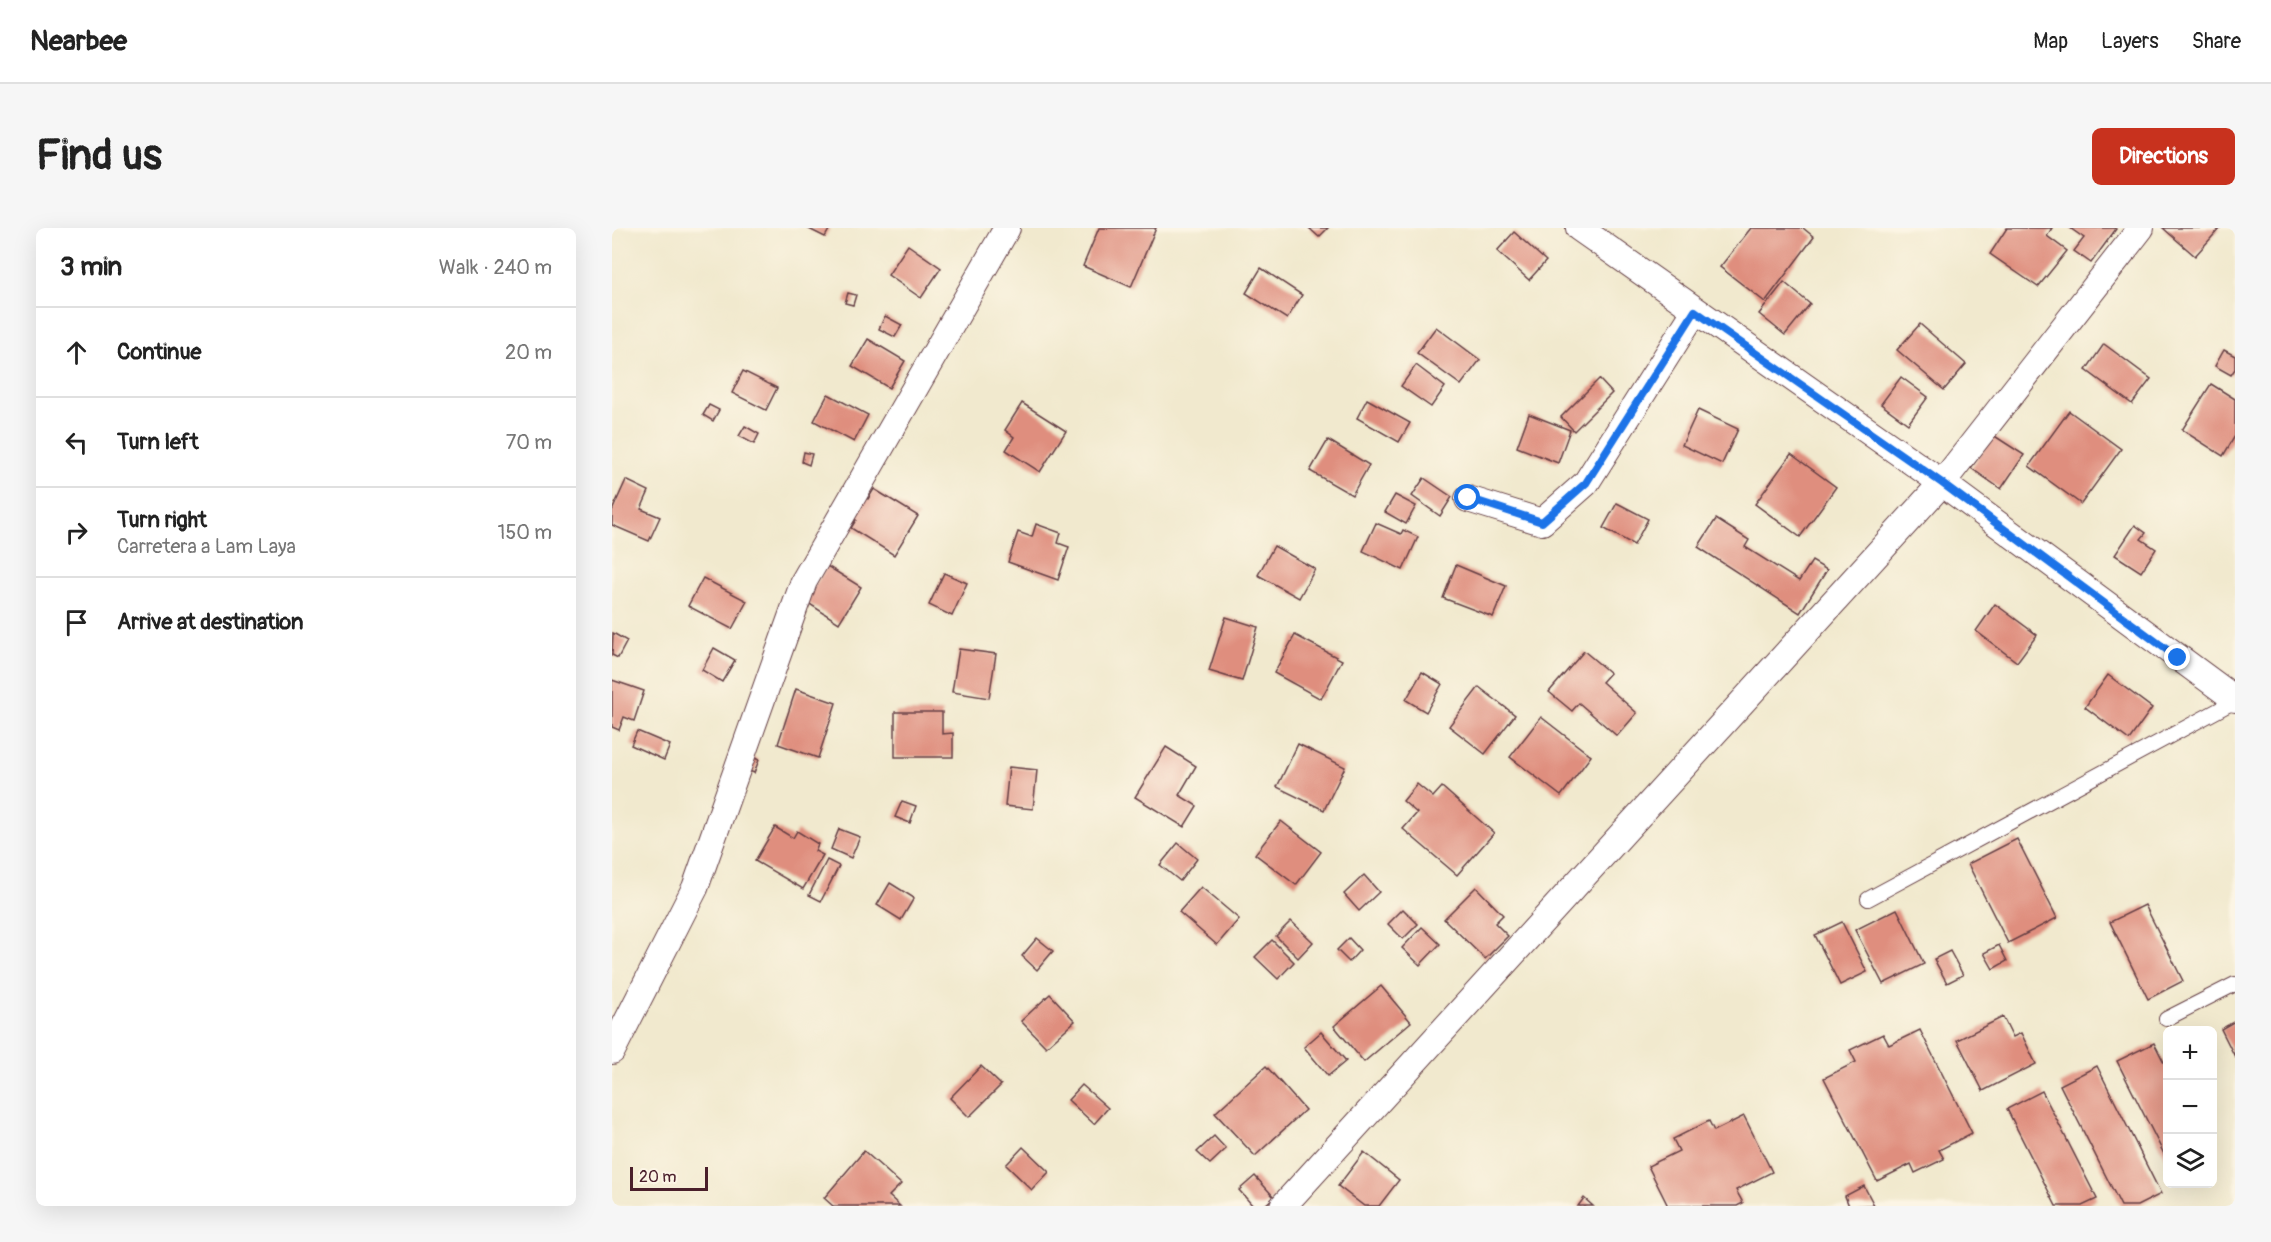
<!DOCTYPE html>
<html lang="en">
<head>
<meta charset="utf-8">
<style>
	:root { --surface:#fff; --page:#f6f6f6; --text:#222; --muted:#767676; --line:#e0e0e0; --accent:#c8321e }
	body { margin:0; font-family:Pangolin,sans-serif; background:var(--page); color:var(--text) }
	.controls { position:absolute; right:18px; bottom:18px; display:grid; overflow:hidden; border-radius:9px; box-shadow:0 6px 24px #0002 }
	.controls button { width:54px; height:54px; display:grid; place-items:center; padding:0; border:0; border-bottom:2px solid var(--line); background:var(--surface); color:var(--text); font:30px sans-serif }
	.scale { position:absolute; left:18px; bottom:15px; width:78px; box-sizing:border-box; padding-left:6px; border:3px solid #4a1f2b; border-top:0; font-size:16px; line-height:21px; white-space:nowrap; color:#4a1f2b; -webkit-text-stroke:4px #fcf5e5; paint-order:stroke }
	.stop { position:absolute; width:18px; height:18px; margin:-14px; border:4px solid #1a73e8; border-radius:50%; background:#fff }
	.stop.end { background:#1a73e8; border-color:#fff; box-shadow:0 2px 6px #0008 }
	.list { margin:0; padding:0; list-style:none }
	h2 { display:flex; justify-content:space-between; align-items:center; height:78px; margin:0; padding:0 24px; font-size:26px }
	h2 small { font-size:20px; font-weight:400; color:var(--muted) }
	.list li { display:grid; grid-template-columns:39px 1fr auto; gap:18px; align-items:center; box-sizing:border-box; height:90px; padding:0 24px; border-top:2px solid var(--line) }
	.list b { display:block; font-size:22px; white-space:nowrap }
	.list p { margin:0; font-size:20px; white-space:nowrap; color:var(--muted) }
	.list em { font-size:20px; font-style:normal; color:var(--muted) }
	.icon { flex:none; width:33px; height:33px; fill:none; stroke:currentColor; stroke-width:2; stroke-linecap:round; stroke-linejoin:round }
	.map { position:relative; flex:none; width:1623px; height:978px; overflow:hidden; border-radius:9px }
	header { display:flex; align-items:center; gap:36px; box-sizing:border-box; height:84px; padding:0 30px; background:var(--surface); border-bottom:2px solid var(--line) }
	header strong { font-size:28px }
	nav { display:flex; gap:33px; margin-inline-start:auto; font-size:21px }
	.intro { display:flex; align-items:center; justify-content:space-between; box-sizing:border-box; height:144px; padding:0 36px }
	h1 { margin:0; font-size:42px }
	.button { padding:15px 27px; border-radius:9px; background:var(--accent); color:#fff; font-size:21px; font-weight:700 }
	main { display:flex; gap:36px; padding:0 36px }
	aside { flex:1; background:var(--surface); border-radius:9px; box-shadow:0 6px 24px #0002 }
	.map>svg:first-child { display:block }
	.building { fill:#df8e7e }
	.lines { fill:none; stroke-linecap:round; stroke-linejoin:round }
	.lane-casing { stroke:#633d43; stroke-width:16 }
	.street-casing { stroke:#633d43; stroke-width:28 }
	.lane { stroke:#fff; stroke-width:14 }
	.street { stroke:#fff; stroke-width:26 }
	.route { stroke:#1a73e8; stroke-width:8 }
</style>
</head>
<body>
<header>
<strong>Nearbee</strong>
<nav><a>Map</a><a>Layers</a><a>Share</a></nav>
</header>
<div class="intro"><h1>Find us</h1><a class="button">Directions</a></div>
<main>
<aside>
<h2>3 min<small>Walk · 240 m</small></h2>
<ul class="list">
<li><svg class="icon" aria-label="ahead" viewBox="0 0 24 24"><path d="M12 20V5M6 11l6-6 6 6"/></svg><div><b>Continue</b></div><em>20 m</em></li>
<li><svg class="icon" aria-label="left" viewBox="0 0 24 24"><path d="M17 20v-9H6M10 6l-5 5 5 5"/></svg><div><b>Turn left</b></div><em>70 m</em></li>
<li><svg class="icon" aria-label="right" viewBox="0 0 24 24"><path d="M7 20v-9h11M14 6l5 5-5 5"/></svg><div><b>Turn right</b><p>Carretera a Lam Laya</p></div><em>150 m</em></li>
<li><svg class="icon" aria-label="arrive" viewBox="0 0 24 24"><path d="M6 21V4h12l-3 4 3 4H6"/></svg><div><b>Arrive at destination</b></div></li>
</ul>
</aside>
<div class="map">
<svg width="1623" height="978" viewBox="0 0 1623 978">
	<rect width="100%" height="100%" fill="#fcf5e5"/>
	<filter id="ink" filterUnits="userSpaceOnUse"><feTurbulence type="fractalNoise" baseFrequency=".0167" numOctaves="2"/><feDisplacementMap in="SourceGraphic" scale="12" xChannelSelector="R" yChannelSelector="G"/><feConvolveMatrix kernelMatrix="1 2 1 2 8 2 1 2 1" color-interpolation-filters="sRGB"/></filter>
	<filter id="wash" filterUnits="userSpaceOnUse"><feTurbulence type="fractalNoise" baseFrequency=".008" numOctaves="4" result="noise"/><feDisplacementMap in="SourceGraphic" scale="24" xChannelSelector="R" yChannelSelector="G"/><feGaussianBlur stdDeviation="1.35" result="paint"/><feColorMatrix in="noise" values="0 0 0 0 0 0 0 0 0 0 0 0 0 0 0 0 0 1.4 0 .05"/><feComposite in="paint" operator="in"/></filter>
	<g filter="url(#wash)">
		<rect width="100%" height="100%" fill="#f1e9ce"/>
		<g id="blocks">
			<g class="building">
				<path d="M195,0H218L213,9Z"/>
				<path d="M487,0H544L519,59L471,38Z"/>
				<path d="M697,0H716L707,9Z"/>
				<path d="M1139,0H1191L1202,9L1153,74L1108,39Z"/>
				<path d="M1395,0H1440L1435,8L1455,23L1426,59L1378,26Z"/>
				<path d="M1458,0H1502L1504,1L1479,35L1462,23L1472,10Z"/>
				<path d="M1551,0H1608L1583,28Z"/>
				<path d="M902,4L934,33L917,52L885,23Z"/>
				<path d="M296,17L329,40L309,70L276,47Z"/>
				<path d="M649,40L690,67L675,91L634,65Z"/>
				<path d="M1172,54L1198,76L1173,107L1147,86Z"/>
				<path d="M236,65L244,67L241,77L233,75Z"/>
				<path d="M273,88L290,97L283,109L267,101Z"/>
				<path d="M1308,96L1354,136L1332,162L1285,122Z"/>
				<path d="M824,99L868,132L849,157L805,125Z"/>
				<path d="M256,111L293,133L277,160L240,138Z"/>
				<path d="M1492,116L1539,151L1520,176L1474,142Z"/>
				<path d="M1612,122L1623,128V141L1619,147L1603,138Z"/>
				<path d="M804,137L833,159L819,179L789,158Z"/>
				<path d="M131,143L165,160L154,182L120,165Z"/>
				<path d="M1289,149L1316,169L1296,196L1269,176Z"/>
				<path d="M987,151L1000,165L962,203L949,189Z"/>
				<path d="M1599,156L1623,171V208L1611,228L1570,202Z"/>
				<path d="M216,166L256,187L242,214L202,193Z"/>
				<path d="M755,171L798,195L787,214L745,190Z"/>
				<path d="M410,175L454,203L428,244L394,222L402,209L393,202Z"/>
				<path d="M97,177L107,182L101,193L91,187Z"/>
				<path d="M1086,182L1126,201L1110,236L1070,217Z"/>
				<path d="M1457,183L1509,221L1469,276L1417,238Z"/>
				<path d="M917,186L958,202L946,235L905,219Z"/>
				<path d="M133,198L147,206L142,216L127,208Z"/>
				<path d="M1381,207L1412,227L1389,261L1359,240Z"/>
				<path d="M716,212L757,237L740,267L698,243Z"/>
				<path d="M192,224L200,226L197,237L190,234Z"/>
				<path d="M1179,226L1224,259L1188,309L1143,276Z"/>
				<path d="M812,250L840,269L828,288L800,268Z"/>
				<path d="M14,252L37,263L29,281L48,289L37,313L0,297V283Z"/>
				<path d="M262,261L306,288L282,327L239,300L244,292L235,286L247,266L256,271Z"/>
				<path d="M783,267L804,278L794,296L773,284Z"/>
				<path d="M1005,275L1036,291L1022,317L991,300Z"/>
				<path d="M1104,291L1137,312L1133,319L1187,353L1200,333L1215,342L1188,385L1086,319Z"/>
				<path d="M764,295L789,306L791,302L806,309L791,342L751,323Z"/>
				<path d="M424,296L449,305L446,315L457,319L446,352L396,334L406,304L420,309Z"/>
				<path d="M1523,297L1534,305L1529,311L1544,321L1529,344L1503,327Z"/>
				<path d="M662,318L703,341L687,370L646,347Z"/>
				<path d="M844,337L894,358L881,389L831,370Z"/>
				<path d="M215,338L249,359L227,395L193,373Z"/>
				<path d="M332,345L355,355L340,388L317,377Z"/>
				<path d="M91,350L135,373L120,401L76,378Z"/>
				<path d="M1383,376L1425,407L1405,434L1364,403Z"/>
				<path d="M614,389L646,399L630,453L597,443Z"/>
				<path d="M1,405L15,413L6,430L0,427Z"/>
				<path d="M683,407L730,432L709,471L662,445Z"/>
				<path d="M102,420L123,432L110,454L90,442Z"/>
				<path d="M347,421L384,426L377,470L340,464Z"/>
				<path d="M972,423L998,445L990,454L1025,485L1005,508L967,475L960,483L937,464Z"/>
				<path d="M810,444L830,456L814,484L794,472Z"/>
				<path d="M1496,447L1540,480L1517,512L1473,479Z"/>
				<path d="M0,452L32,463L22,493L12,489L7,502L0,499Z"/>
				<path d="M867,459L903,487L873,526L837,498Z"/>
				<path d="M184,461L224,475L206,530L166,516Z"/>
				<path d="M283,484H330V506L341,505V529H283Z"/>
				<path d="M929,489L979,528L949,568L898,529Z"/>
				<path d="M25,503L58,517L52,532L19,517Z"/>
				<path d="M686,516L733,539L712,582L665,559Z"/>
				<path d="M554,519L584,538L567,567L585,578L572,599L523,569Z"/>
				<path d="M140,529L147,532L142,545L135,542Z"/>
				<path d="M397,539L425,542L421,581L393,578Z"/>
				<path d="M805,556L821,569L830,559L882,605L845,647L791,601L805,585L791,573Z"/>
				<path d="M290,573L304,578L298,595L283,589Z"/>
				<path d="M669,593L709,624L684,657L643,626Z"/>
				<path d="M163,599L181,610L185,603L206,616L203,623L211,627L191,661L143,633Z"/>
				<path d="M227,601L248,609L239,630L219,621Z"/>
				<path d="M1405,611L1445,690L1396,715L1356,636Z"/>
				<path d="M566,615L585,631L568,653L548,637Z"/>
				<path d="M215,632L227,638L209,673L197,667Z"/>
				<path d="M752,647L767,664L747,683L732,666Z"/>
				<path d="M278,655L302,670L289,692L265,677Z"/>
				<path d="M589,659L627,691L605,717L567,684Z"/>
				<path d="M864,659L891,687L883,695L896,708L873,731L832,691Z"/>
				<path d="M1533,677L1571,753L1536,771L1498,694Z"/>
				<path d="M791,681L806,696L791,711L776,696Z"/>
				<path d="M1285,681L1312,736L1271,756L1243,702Z"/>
				<path d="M679,693L701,714L686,730L664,708Z"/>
				<path d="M1230,694L1255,744L1228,757L1203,707Z"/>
				<path d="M810,699L828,716L808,737L790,720Z"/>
				<path d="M425,710L441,723L425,742L410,728Z"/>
				<path d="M737,710L748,722L737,734L725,722Z"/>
				<path d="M660,712L682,734L666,751L643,729Z"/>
				<path d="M1387,717L1395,733L1381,741L1372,725Z"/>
				<path d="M1338,723L1351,747L1335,755L1322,731Z"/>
				<path d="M769,758L799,794L752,834L722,798Z"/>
				<path d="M438,766L463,793L434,819L409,793Z"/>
				<path d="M1391,789L1401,809L1409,805L1424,836L1371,863L1345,812Z"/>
				<path d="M1623,793V829L1609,801Z"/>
				<path d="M1308,802L1360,905L1327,922L1332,931L1303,945L1299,936L1265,953L1212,850L1244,834L1238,822L1271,806L1277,817Z"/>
				<path d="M709,804L734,833L716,848L692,819Z"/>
				<path d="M1542,815L1556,842V934L1505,833Z"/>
				<path d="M369,838L389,857L357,889L338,870Z"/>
				<path d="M654,838L693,882L643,928L603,885Z"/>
				<path d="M1485,838L1549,966L1525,978H1509L1448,857Z"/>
				<path d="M470,857L496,880L482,896L456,872Z"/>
				<path d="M1430,863L1485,971L1470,978H1444L1395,881Z"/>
				<path d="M1132,888L1160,944L1124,962L1131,975L1125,978H1056L1036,938L1067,923L1061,911L1097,893L1102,903Z"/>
				<path d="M602,908L614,921L598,936L585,924Z"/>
				<path d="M411,919L437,944L420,962L394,937Z"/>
				<path d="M252,923L289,956L277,968L288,978H221L212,970Z"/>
				<path d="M752,924L787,952L767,978H752L726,958Z"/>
				<path d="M643,948L662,969L652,978H641L627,962Z"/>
				<path d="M1252,958L1262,977L1237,978L1233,968Z"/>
				<path d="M972,970L981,978H966Z"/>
			</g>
		</g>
	</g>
	<g filter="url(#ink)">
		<use href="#blocks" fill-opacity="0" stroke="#633d43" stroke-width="1.5"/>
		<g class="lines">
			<g class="lane-casing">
				<g id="lane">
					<path d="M1256,671L1623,473"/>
					<path d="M1554,791L1623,756"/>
				</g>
			</g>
			<g class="street-casing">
				<g id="street">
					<path d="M967,0L1330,255L1623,471"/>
					<path d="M856,271L930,294L974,255L1083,83"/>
					<path d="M0,823L83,660L192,353L395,0"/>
					<path d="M671,978L1330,255L1529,0"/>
				</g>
			</g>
			<use href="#lane" class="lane"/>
			<use href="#street" class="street"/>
		</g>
	</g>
	<g class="lines" filter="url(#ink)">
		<path class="route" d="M856,270L930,294L974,255L1083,83L1330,255L1566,430"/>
	</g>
</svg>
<div class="controls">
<button>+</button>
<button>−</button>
<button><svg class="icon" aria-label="layers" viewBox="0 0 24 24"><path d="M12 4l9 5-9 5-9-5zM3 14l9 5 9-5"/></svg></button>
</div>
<div class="scale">20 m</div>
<div class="stop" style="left:856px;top:270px"></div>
<div class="stop end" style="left:1566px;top:430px"></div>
</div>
</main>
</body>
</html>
